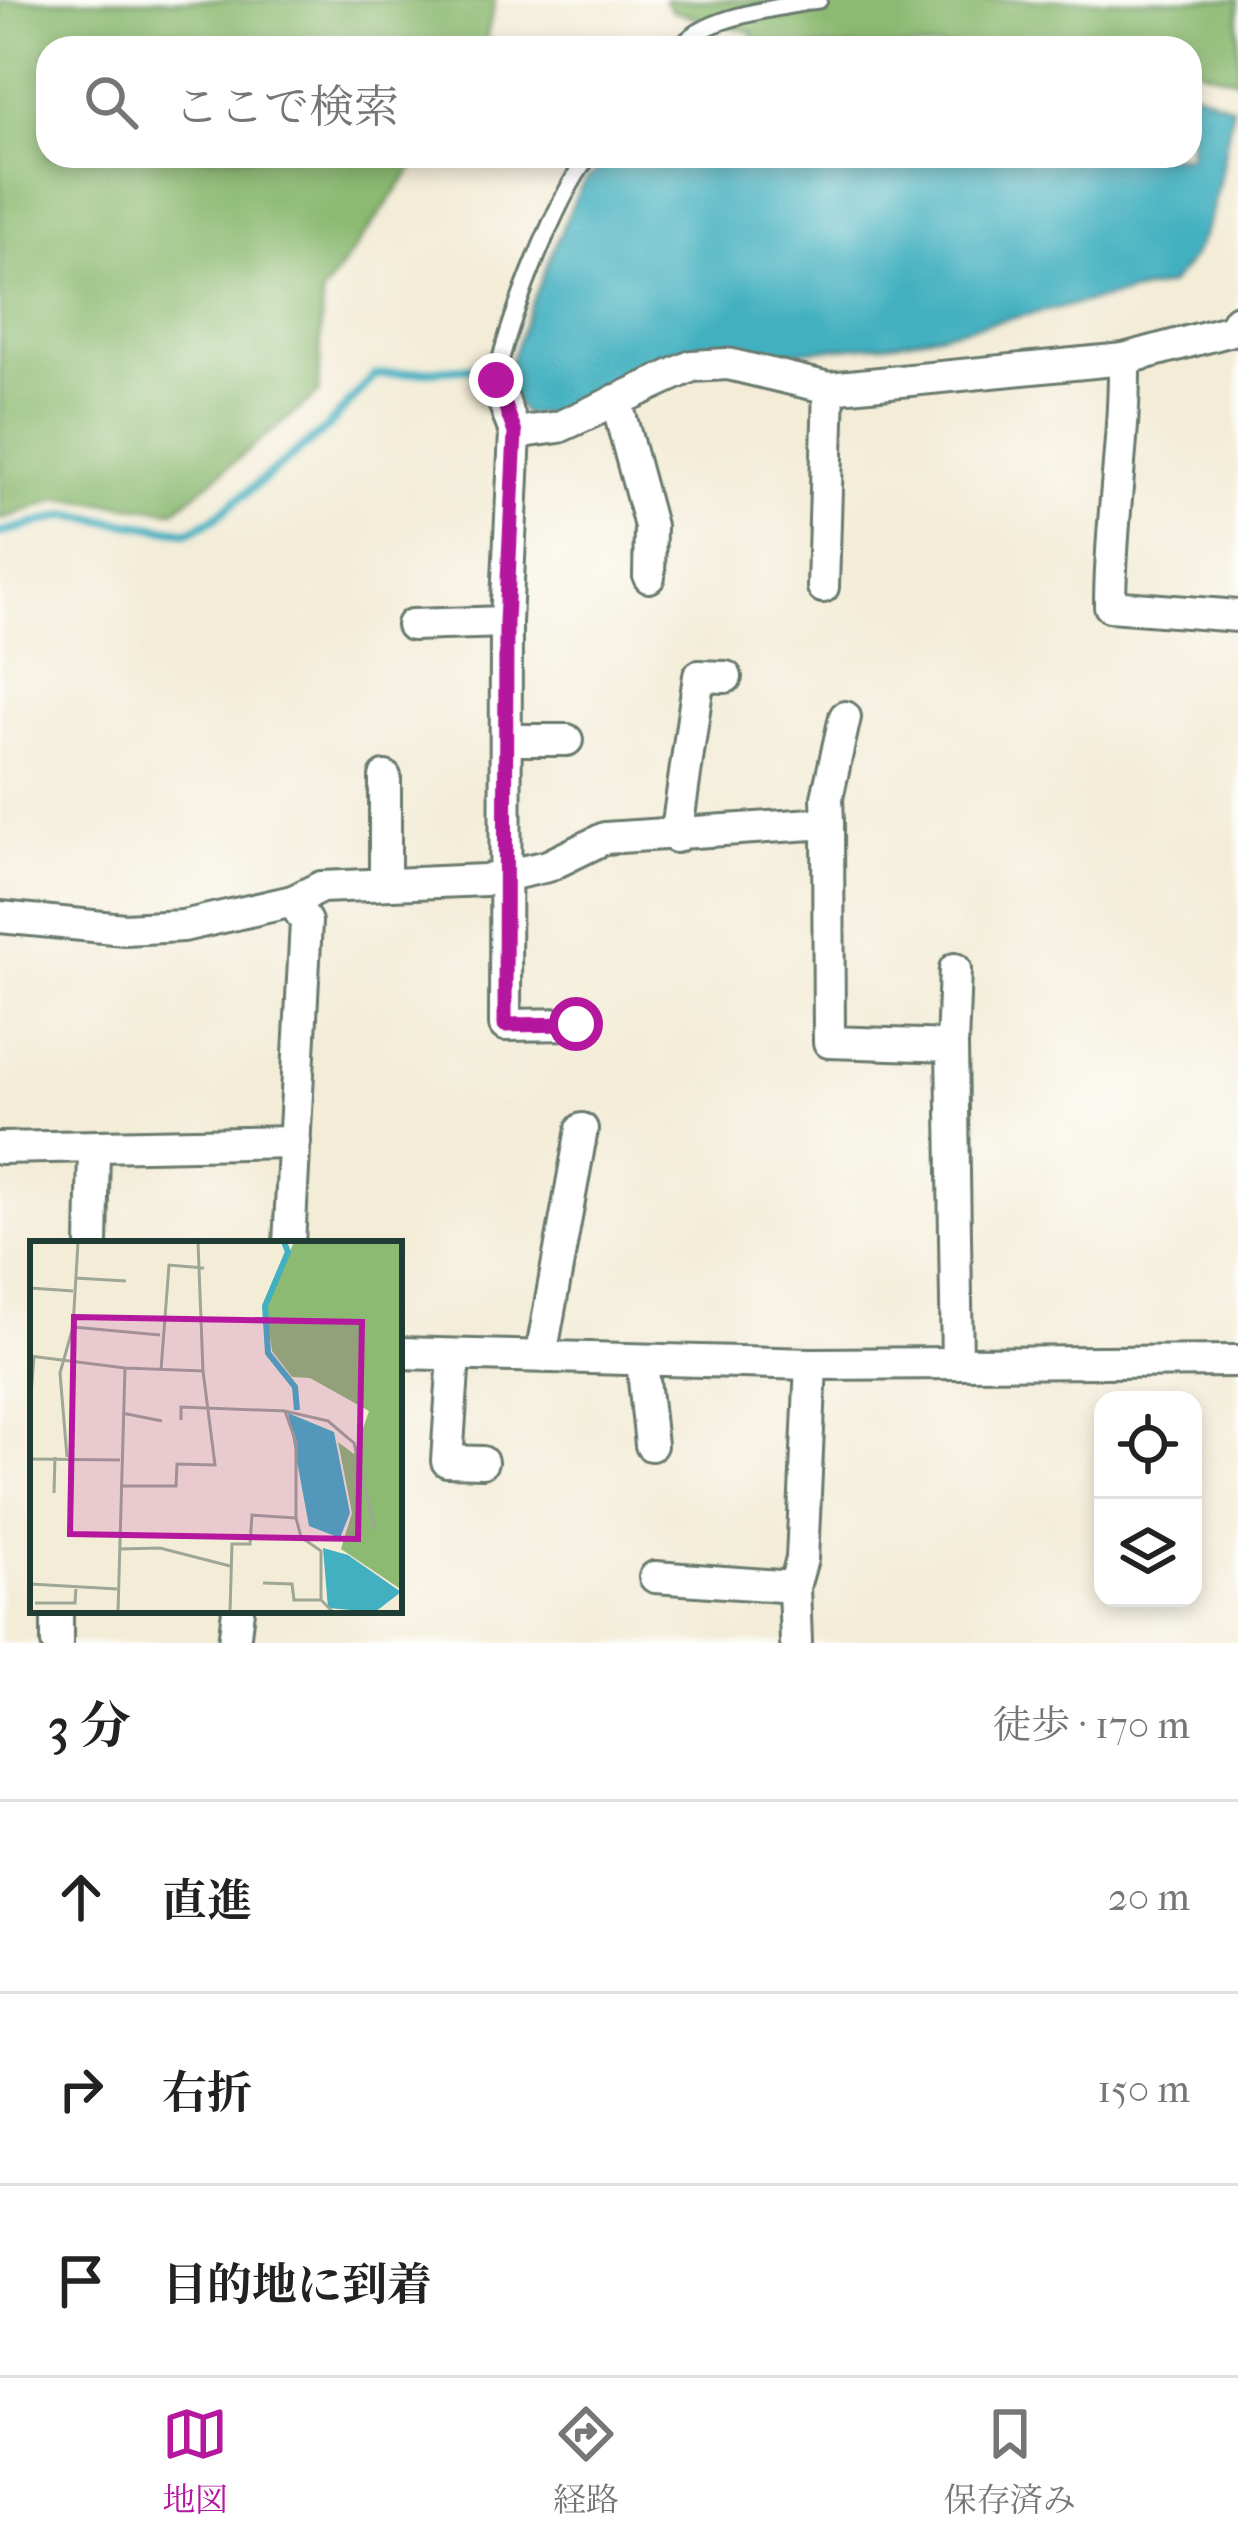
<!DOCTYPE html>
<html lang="ja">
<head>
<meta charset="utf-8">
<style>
	:root { --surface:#fff; --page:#f2f2f2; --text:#222; --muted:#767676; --line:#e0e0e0; --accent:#b5179e }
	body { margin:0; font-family:"IM FELL French Canon","Noto Serif JP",serif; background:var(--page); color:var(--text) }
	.controls { position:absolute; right:36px; bottom:36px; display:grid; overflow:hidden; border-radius:24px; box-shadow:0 6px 18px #0003 }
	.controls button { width:108px; height:108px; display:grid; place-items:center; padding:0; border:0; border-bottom:3px solid var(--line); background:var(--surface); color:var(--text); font:60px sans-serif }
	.stop { position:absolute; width:36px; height:36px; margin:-27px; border:9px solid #b5179e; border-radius:50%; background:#fff }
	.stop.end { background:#b5179e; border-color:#fff; box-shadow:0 3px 12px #0008 }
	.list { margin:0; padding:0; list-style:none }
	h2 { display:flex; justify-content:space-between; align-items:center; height:156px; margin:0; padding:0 48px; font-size:51px }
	h2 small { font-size:39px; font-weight:400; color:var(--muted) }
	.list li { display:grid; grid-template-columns:78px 1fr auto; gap:36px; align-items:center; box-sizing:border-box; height:192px; padding:0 48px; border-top:3px solid var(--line) }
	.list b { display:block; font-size:45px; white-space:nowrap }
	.list em { font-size:39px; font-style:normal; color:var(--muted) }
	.icon { flex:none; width:66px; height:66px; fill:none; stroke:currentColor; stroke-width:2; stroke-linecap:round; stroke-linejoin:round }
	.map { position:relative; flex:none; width:1238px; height:1643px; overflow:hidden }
	.search { position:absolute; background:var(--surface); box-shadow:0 6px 18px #0003; left:36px; right:36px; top:36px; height:132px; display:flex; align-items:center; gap:30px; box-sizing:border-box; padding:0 42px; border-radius:36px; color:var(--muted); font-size:45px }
	.sheet { height:732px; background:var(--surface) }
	nav { display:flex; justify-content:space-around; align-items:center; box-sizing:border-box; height:168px; border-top:3px solid var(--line); background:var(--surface); font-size:33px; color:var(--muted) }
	nav a { display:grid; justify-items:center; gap:6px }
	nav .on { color:var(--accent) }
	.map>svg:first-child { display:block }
	.forest { fill:#8cba72; stroke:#567c53; stroke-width:3 }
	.water { fill:#42b0c0; stroke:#30767a; stroke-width:3 }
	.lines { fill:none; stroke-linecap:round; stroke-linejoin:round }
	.stream { stroke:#42b0c0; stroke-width:9 }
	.service-casing { stroke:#697a6d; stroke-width:21 }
	.minor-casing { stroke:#697a6d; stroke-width:36 }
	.service { stroke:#fff; stroke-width:15 }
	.minor { stroke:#fff; stroke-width:30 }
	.route { stroke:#b5179e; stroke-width:15 }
	.inset-river { fill:none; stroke:#42b0c0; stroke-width:6 }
	.inset-road { fill:none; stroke:#9ea696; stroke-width:3 }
	.view { fill:#b5179e; fill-opacity:0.15; stroke:#b5179e; stroke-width:6 }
	.inset-edge { fill:none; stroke:#1f3d34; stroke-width:6 }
</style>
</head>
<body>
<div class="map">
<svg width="1238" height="1643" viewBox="0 0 1238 1643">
	<rect width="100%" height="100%" fill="#fdfcf7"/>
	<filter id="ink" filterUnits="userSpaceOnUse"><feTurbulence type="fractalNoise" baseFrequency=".00833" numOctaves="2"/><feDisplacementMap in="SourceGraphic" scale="24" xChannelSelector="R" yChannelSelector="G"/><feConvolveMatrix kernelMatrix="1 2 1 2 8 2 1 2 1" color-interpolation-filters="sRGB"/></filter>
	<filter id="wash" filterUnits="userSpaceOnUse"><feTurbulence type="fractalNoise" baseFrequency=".004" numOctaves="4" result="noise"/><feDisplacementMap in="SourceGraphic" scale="48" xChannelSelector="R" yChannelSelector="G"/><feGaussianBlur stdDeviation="2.7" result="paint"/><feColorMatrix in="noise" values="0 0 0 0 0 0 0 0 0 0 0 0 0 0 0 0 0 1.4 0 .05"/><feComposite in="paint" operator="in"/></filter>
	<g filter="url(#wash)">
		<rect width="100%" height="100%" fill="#f3ecd7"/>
		<g class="forest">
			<path d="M0,0H495L484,48H48V156H422L322,294L319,393L174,511L60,498L0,520Z"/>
			<path d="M665,0H1238V80L1190,66V48H1128L1091,38L1044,48H745L755,33L672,11Z"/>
		</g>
		<path class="water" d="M1190,89L1233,107C1220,166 1217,245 1168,285L895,343L770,354L699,353L557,415L524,414C519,406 507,392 505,382C504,370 572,199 583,184C592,172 608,164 620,156H1190Z"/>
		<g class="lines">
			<path class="stream" d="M0,533L67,515L188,532L212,520L325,430L375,375L508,365"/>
		</g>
	</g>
	<g filter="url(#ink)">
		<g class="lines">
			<g class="service-casing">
				<g id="service">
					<path d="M681,48C701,16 783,7 819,0"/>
					<path d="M496,380C506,327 556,197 589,156"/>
				</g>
			</g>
			<g class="minor-casing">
				<g id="minor">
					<path d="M1124,359C1125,442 1110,523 1110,606L1238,616"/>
					<path d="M496,380L515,433L559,427L692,366L728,364L829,388L1124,359L1232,330L1238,320"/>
					<path d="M616,400L650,526L649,577"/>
					<path d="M515,433L506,622L505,1025L576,1024"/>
					<path d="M823,587L829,388"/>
					<path d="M412,625L506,622"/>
					<path d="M506,740H567"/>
					<path d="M828,823L827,798L845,717"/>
					<path d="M676,837L699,676L726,677"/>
					<path d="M385,884V777"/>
					<path d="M293,901L321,887L485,880L548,866L605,838L828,823L829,1042L952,1046L957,1363"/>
					<path d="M0,917L124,929L183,926L293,901L306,922L289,1244"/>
					<path d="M952,1046L955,969"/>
					<path d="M0,1148L295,1142"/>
					<path d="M92,1244L94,1150"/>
					<path d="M399,1353L811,1364L1238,1361"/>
					<path d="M454,1356L447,1461L482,1462"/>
					<path d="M541,1356L582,1129"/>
					<path d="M642,1361L651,1445"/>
					<path d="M655,1577L794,1587"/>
					<path d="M57,1610V1643"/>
					<path d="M234,1643L238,1610"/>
					<path d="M796,1643L794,1587L802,1559L811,1364"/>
				</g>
			</g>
			<use href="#service" class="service"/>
			<use href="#minor" class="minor"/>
		</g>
	</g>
	<g class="lines" filter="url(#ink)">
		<path class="route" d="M496,380L515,433L506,622L505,1025L576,1024"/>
	</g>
	<g transform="translate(30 1241)">
		<rect width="372" height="372" fill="#f3ecd7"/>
		<path d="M264,1H372V349L311,308L322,272L308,201L324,213L339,170L280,137L262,136L242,110L236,65Z" fill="#8cba72"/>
		<path d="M258,172L304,191L320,272L310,297L279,285ZM293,307L318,314L371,351L345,371L298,367Z" fill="#42b0c0"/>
		<path class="inset-river" d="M254,1L258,11L235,65L238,112L265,146L267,169"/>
		<path class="inset-road" d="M45,37L96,40M0,47L43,50M43,86L130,94M0,115L95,127M131,129L139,24L174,27M0,170L4,115M92,172L132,180M151,179V166L255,170M37,216L30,132L43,86L48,1M0,218L90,219M90,245H146L147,223L185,224L173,130M24,252L25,216M89,308L130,307L200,325M233,342L262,343L264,359H291M0,343L87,348M5,362H45L46,346M88,371L95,127L173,130L168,1M200,371L202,303H220L222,274L266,277M303,371L291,359V310L271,296L266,277V201L255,170L298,180L324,202L345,289"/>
		<path class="view" d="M44,76L332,81L328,298L40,293Z"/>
		<rect width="372" height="372" class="inset-edge"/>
	</g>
</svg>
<div class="controls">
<button><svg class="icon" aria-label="locate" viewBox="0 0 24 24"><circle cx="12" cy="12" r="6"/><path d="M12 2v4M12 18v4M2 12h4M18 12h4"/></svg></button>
<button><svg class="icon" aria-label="layers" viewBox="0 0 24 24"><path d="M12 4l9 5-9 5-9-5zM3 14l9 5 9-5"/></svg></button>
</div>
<div class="stop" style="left:576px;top:1024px"></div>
<div class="stop end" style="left:496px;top:380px"></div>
<div class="search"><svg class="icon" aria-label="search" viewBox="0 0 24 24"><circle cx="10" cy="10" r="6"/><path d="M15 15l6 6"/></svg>ここで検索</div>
</div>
<section class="sheet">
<h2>3 分<small>徒歩 · 170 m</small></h2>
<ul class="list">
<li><svg class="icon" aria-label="ahead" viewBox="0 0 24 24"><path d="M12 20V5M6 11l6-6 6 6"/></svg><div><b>直進</b></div><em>20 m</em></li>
<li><svg class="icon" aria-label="right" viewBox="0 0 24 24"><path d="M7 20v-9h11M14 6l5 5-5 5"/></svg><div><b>右折</b></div><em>150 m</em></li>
<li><svg class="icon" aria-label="arrive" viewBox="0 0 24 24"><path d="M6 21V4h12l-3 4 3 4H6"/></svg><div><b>目的地に到着</b></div></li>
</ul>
</section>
<nav>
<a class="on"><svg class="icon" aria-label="map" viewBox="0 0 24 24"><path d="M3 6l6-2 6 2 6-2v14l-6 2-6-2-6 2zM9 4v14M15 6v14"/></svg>地図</a>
<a><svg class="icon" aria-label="directions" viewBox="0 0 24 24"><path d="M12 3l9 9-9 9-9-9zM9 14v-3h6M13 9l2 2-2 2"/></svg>経路</a>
<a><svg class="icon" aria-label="saved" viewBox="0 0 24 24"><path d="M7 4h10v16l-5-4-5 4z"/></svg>保存済み</a>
</nav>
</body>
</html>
